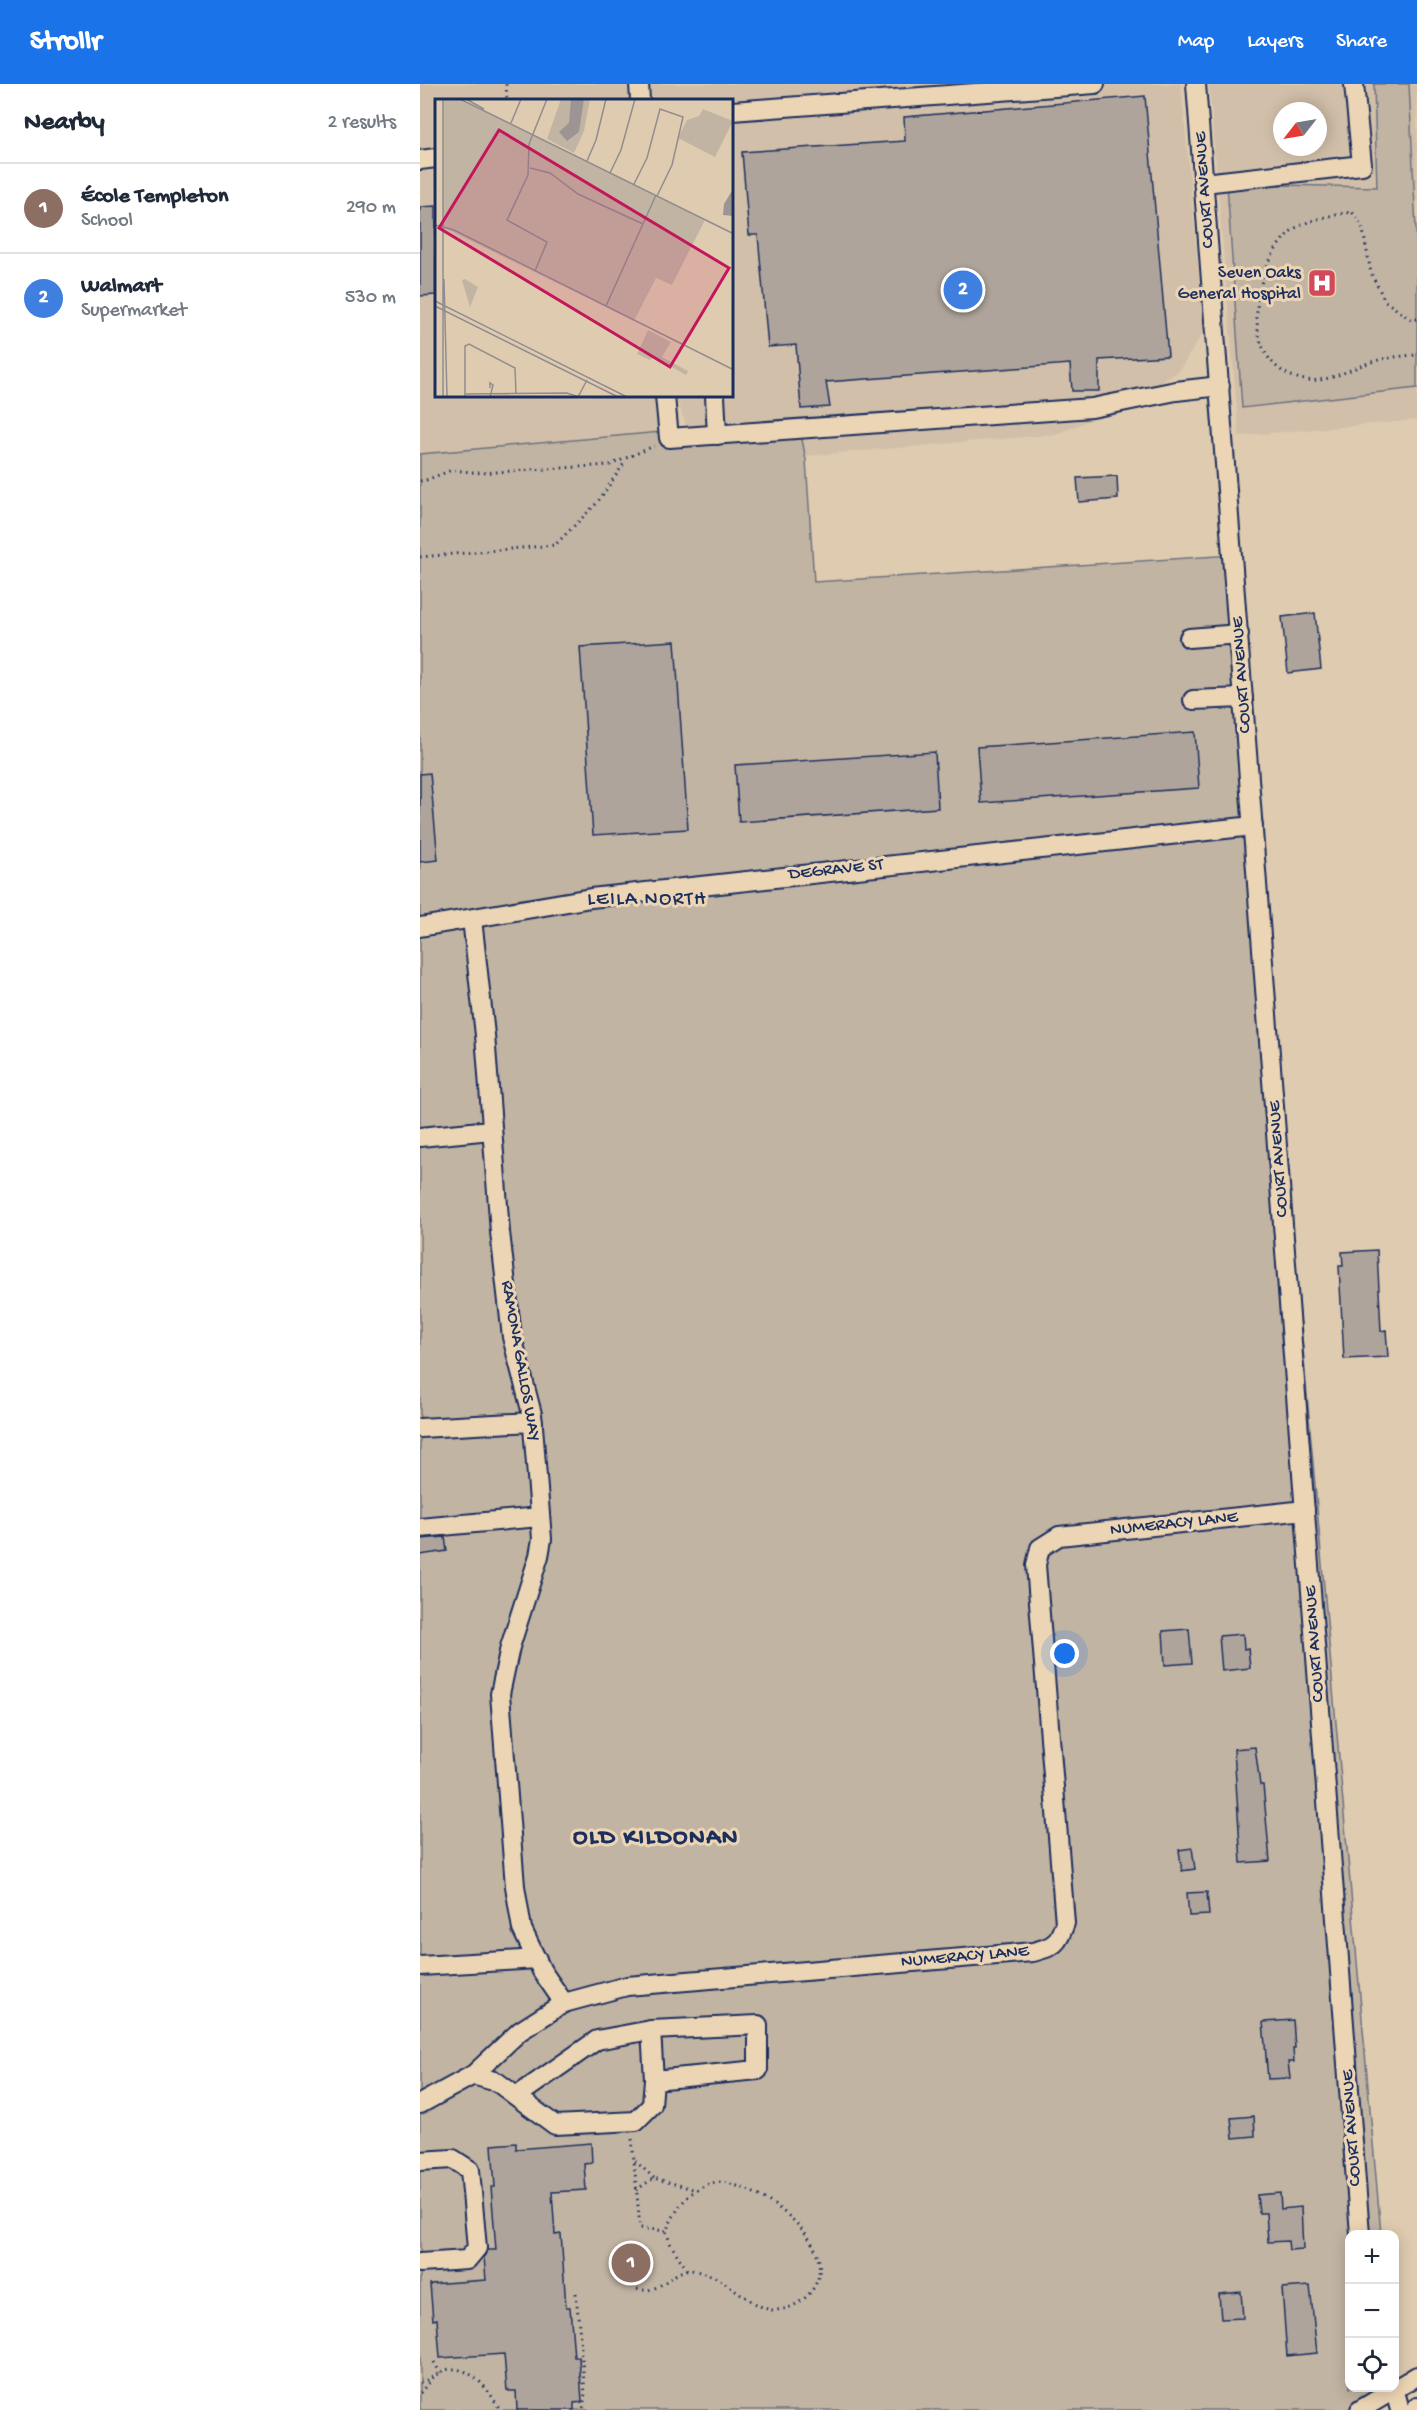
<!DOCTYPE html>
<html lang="en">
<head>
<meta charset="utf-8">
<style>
	:root { --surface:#fff; --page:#f6f6f7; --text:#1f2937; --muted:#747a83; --line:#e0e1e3; --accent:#1a73e8 }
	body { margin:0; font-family:"Gochi Hand",sans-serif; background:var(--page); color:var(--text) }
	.controls { position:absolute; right:18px; bottom:18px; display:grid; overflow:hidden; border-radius:12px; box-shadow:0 3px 15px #0003 }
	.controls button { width:54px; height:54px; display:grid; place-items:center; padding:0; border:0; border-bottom:2px solid var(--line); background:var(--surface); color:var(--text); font:30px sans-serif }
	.compass { position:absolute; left:853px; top:18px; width:54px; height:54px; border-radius:50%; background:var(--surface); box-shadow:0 3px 15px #0003; rotate:239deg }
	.you { position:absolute; left:645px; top:1570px; width:21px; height:21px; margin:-15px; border:4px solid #fff; border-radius:50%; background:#1a73e8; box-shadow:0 0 0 9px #1a73e833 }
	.badge { display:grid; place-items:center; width:39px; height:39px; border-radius:50%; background:var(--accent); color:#fff; font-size:20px; font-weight:700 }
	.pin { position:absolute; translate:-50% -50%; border:3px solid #fff; box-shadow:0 2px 6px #0006 }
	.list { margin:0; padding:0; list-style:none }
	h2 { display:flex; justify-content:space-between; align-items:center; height:78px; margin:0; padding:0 24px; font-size:26px }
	h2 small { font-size:20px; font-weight:400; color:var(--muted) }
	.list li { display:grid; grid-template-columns:39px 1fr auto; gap:18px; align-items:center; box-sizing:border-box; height:90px; padding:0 24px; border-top:2px solid var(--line) }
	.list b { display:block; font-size:22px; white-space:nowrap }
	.list p { margin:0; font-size:20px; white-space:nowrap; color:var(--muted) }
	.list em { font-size:20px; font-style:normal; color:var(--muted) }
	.icon { flex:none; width:33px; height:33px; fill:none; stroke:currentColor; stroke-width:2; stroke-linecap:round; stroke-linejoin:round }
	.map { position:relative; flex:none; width:997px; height:2326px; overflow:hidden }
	header { display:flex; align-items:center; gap:36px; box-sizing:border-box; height:84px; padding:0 30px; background:var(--accent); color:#fff }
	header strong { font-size:28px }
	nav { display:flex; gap:33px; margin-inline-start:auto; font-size:21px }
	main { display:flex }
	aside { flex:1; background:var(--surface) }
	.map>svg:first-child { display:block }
	.built { fill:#d1bfa9; fill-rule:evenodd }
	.green { fill:#c2b4a3; stroke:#6e7280; stroke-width:1.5 }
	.building { fill:#afa49b; stroke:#1b2f5e; stroke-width:1.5 }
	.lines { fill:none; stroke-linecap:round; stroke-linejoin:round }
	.minor-casing { stroke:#1b2f5e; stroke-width:22 }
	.path { stroke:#1b2f5e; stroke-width:3; stroke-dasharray:1.5 4.5; stroke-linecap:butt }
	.minor { stroke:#ecd5b4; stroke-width:18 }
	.labels { text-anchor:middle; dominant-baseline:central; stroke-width:6; stroke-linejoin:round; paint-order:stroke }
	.street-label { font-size:18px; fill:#1b2f5e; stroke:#ecd5b4 }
	.poi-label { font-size:18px; fill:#1b2f5e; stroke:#ecd5b4; text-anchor:end }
	.neighbourhood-label { font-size:20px; letter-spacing:1.5px; fill:#1b2f5e; stroke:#ecd5b4 }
	.district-label { font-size:24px; font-weight:bold; letter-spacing:1.5px; fill:#1b2f5e; stroke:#ecd5b4 }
	.inset-road { fill:none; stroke:#918d8f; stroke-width:1.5 }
	.view { fill:#c2185b; fill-opacity:0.15; stroke:#c2185b; stroke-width:3 }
	.inset-edge { fill:none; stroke:#1b2f5e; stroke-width:3 }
</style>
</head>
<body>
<header>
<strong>Strollr</strong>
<nav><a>Map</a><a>Layers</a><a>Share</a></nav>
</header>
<main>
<aside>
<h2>Nearby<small>2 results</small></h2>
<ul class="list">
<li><span class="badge" style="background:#8d6e63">1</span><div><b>École Templeton</b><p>School</p></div><em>290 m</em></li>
<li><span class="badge" style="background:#3f7fe0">2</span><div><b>Walmart</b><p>Supermarket</p></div><em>530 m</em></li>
</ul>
</aside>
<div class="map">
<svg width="997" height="2326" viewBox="0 0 997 2326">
	<rect width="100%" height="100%" fill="#dfcbaf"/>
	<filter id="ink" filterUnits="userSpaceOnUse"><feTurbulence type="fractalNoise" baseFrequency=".0167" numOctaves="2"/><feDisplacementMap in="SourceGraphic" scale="12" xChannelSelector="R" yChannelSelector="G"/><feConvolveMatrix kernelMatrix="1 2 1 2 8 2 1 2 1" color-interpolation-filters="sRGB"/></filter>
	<g filter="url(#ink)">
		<g class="built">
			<path d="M0,0H211L213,16H16V312H238L241,348L0,370Z"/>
			<path d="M230,0H761L784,247L759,287L715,316L637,350L282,381L255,312H312V16H231Z"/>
			<path d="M789,0H997V336L819,352ZM862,27H898V63H862Z"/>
		</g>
		<g class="green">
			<path d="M954,0H989L997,167V304L822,324L807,100L957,103Z"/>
			<path d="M380,345L386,376L394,498L813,471L961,2150H930V2304H974L940,2326H0V370L241,348Z"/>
		</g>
		<g class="building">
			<path d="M725,12L748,272L679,276V307H652L650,280L406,298L410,323L381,325L376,261L348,263L338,151H329L322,68L485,57L484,33Z"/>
			<path d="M16,122V211L0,212V123Z"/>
			<path d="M697,392L698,415L659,418L657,394Z"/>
			<path d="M895,529L901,585L868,589L862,533Z"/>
			<path d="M255,557L268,745L173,751L160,563Z"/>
			<path d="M775,648L779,704L561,719L557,663Z"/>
			<path d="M515,668L518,724L319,738L315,681Z"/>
			<path d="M10,689L18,776L0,778V690Z"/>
			<path d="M957,1166L961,1247L966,1246L968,1273L924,1275L919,1182H923L922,1168Z"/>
			<path d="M25,1453L27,1467L0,1471V1455Z"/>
			<path d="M769,1545L772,1579L745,1581L743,1547Z"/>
			<path d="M823,1550L824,1565L828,1564L830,1584L802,1587L799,1552Z"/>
			<path d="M835,1663L840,1701H843L850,1777L821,1779L814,1665Z"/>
			<path d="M772,1764L775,1785L762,1787L759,1766Z"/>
			<path d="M787,1808L789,1831L769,1832L767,1809Z"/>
			<path d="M873,1936L875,1964H873L874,1978H868L870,1994L848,1995L843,1938Z"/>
			<path d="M834,2032L835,2052L813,2054L811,2034Z"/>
			<path d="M96,2059V2065L171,2059L172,2079L164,2080L166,2106L132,2108L135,2151L141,2150L146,2223H150L154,2273H159L162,2318L154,2319V2326H97L96,2307H87L84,2270L20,2274L17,2235L13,2236L10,2200L66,2196L64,2173L67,2166H76L71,2103H75L72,2061Z"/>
			<path d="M860,2109L861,2125L881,2123L883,2165L869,2166L868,2157L848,2158L846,2129H839L837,2111Z"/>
			<path d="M890,2202L897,2269L867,2272L862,2204Z"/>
			<path d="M821,2208L823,2234L801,2235L799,2210Z"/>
		</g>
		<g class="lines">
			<g class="minor-casing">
				<g id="minor">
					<path d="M219,0L220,16"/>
					<path d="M776,0L940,2150"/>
					<path d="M312,27L675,0"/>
					<path d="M0,76L16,74"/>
					<path d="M784,99L942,81L934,0"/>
					<path d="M245,312L249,354L672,324L756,307L800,302"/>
					<path d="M295,312L297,351"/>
					<path d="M769,554L819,550"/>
					<path d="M773,616L823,614"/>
					<path d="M52,835L65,951L80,1148L92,1253L112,1330L122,1455L119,1472L90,1563L80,1610L95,1802L102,1845L122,1887L144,1919"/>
					<path d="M0,843L171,814L833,742"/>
					<path d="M0,1053L71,1046"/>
					<path d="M0,1344L113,1338"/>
					<path d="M0,1444L120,1433"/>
					<path d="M0,1882L117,1875"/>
					<path d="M231,1946L234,1996"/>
					<path d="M53,1991L77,1998L135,2041L216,2037L232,2021L234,1996L338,1986V1941L231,1946L177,1956L97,2012"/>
					<path d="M0,2020L53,1991L100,1947L144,1919L207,1902L613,1868C635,1862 637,1861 645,1839L616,1481L620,1464L639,1452L885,1426"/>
					<path d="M0,2077L33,2075L50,2086L57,2164L47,2176L0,2179"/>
					<path d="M974,2304L980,2326"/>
					<path d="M940,2326L997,2292"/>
					<path d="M996,2326L997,2323"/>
				</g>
			</g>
			<g class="path">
				<path d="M86,0L87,16"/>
				<path d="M997,235H990L965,217L951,189L942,141L932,128C914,131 881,136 868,150C830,188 817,285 886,296C907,299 928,286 948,279C964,274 979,272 997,271"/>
				<path d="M0,397L6,396L32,386L61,389L190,381L234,362"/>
				<path d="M0,473L135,461L177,419L205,378"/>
				<path d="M212,2055L220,2144L246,2147"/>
				<path d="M215,2077L234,2094"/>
				<path d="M216,2106L234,2094L276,2106"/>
				<path d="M217,2205C238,2211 248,2191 266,2186C270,2185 276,2187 280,2188C308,2193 335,2228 356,2226C369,2225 379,2220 388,2211C431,2165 342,2102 300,2098C294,2097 281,2103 275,2107C261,2116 253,2133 246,2147L251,2161L267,2186"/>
				<path d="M156,2209L165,2309L163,2326"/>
				<path d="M14,2278L20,2289"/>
				<path d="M0,2298C13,2296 19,2286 30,2285C53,2283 71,2309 80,2326"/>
				<path d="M0,2309L10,2297"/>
			</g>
			<use href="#minor" class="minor"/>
		</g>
	</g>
	<defs>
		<g id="hospital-square" transform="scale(1.5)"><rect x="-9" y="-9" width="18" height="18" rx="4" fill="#d1495b" stroke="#ecd5b4"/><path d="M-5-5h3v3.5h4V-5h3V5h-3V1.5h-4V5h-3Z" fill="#fff"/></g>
	</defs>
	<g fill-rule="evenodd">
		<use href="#hospital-square" x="902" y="199"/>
	</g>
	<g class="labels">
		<g class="street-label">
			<text transform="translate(785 106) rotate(-94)">COURT AVENUE</text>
			<text transform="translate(822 591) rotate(-94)">COURT AVENUE</text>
			<text transform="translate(416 786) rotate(-6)">DEGRAVE ST</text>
			<text transform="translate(859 1075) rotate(-94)">COURT AVENUE</text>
			<text transform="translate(100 1277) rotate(80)">RAMONA GALLOS WAY</text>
			<text transform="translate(754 1440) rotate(-6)">NUMERACY LANE</text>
			<text transform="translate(895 1560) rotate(-94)">COURT AVENUE</text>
			<text transform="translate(545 1873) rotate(-5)">NUMERACY LANE</text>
			<text transform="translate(932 2044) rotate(-94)">COURT AVENUE</text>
		</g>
		<g class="poi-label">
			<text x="881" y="189">Seven Oaks<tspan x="881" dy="21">General Hospital</tspan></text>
		</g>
		<g class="neighbourhood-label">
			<text x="227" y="816">LEILA NORTH</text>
		</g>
		<g class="district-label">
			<text x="236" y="1754">OLD KILDONAN</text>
		</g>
	</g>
	<g transform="translate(15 15)">
		<rect width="298" height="298" fill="#dfcbaf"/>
		<path d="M8,0H25L270,121L237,186L221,179L199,222L8,128ZM126,0H155L149,32L139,54L112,40ZM268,10L298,22L280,58L243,39L252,21L264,17ZM30,180L43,188L35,208L27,181ZM213,231L236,243L227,258L253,272L251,276L219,258L215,261L202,255Z" fill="#c2b4a3"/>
		<path d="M136,0H149L144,33L132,42L124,33L134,24ZM298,90V117L288,116L289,105Z" fill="#9c9593"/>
		<path class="inset-road" d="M25,0L299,135M31,0L49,10M76,24L86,0M152,62L161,41L171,0M95,69L115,74L143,95L208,125M175,74L186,51L200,0M199,85L212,59L225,10L248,18L237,66L222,97M0,126L19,131L299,271M100,172L112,143L72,121L93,76L94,45L112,0M9,180L12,298M0,202L192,298M0,207L183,298M171,207L221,96M30,295L132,294L144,298M8,298V0M30,298V247L34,245L80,269L81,295M55,298L58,286L55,284V289M143,298L152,281"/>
		<path class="view" d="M64,31L294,169L235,268L4,129Z"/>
		<rect width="298" height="298" class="inset-edge"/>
	</g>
</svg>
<div class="controls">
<button>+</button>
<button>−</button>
<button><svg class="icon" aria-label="locate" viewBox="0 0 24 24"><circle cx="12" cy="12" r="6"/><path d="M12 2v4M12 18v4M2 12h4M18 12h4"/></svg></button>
</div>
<svg class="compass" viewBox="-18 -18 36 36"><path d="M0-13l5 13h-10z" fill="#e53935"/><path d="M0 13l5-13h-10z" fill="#747a83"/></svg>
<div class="you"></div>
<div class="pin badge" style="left:211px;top:2179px;background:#8d6e63">1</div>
<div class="pin badge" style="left:543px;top:206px;background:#3f7fe0">2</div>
</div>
</main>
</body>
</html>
